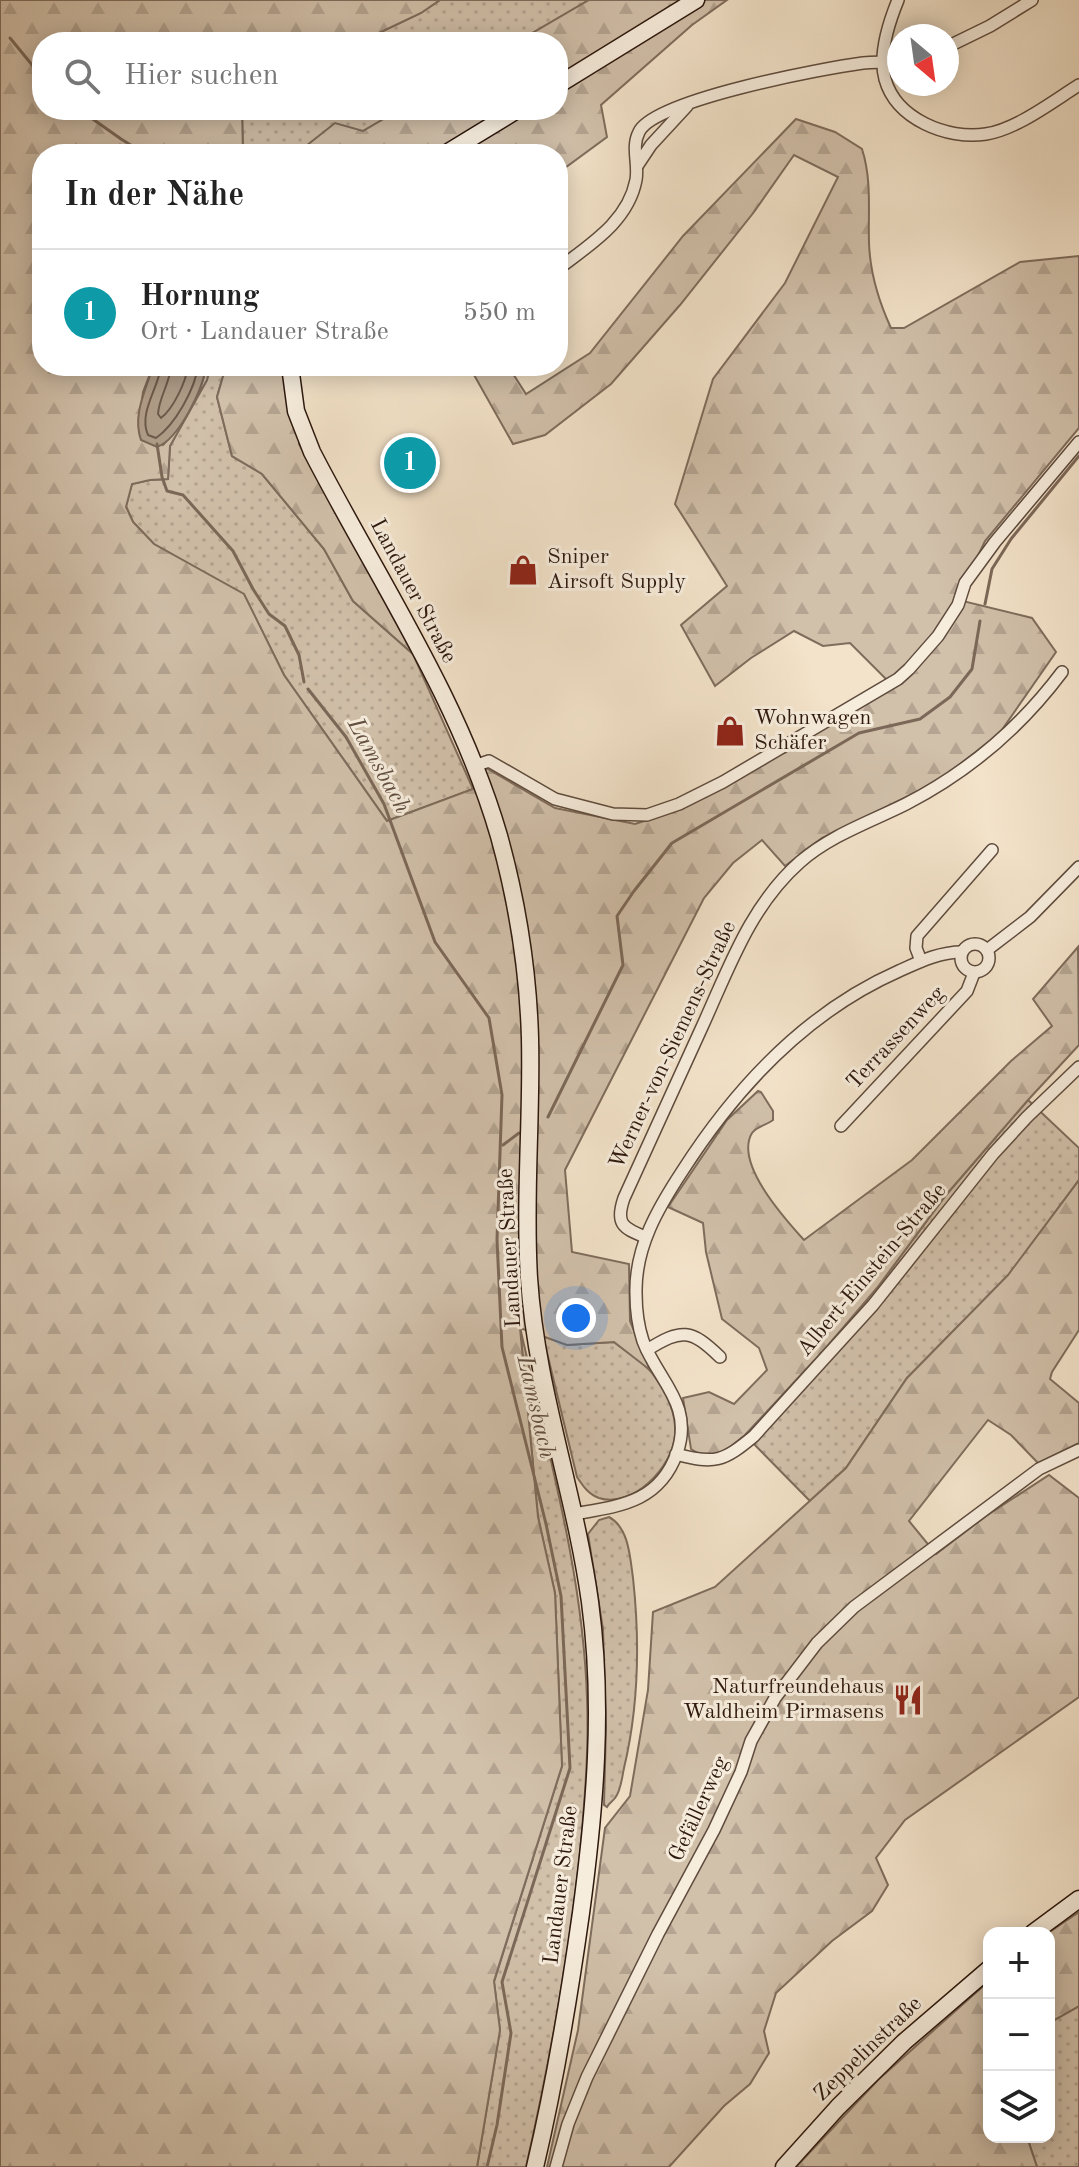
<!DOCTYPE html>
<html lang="de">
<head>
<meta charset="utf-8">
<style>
	:root { --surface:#fff; --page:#f6f6f6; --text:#222; --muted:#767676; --line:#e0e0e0; --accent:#8f2418 }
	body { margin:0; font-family:"Old Standard TT",serif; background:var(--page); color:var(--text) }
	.controls { position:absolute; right:24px; bottom:24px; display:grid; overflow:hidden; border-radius:16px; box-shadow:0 4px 20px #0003 }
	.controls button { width:72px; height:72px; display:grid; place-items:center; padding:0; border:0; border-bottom:2px solid var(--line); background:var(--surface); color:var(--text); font:40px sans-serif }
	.compass { position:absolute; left:887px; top:24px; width:72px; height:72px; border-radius:50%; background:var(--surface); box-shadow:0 4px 20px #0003; rotate:151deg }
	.you { position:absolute; left:576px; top:1318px; width:28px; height:28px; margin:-20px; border:6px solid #fff; border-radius:50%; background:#1a73e8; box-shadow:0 0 0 12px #1a73e833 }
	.badge { display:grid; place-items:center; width:52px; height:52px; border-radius:50%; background:var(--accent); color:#fff; font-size:26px; font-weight:700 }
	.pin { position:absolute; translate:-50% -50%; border:4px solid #fff; box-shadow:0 2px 8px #0006 }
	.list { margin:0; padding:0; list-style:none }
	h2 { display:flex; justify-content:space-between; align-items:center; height:104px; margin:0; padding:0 32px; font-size:34px }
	h2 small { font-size:26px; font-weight:400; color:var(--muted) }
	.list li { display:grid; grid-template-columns:52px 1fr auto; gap:24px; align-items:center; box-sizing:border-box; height:128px; padding:0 32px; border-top:2px solid var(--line) }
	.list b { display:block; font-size:30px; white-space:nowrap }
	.list p { margin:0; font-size:26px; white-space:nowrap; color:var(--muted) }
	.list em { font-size:26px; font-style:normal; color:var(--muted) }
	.icon { flex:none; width:44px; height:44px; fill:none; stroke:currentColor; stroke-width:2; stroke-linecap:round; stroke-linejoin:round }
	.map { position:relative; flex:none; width:1079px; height:2167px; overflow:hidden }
	.search { position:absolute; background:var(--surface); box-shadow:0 4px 20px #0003; left:32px; top:32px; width:536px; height:88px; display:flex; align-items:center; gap:20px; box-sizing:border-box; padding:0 28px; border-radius:32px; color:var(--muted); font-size:30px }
	.panel { position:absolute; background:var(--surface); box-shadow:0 4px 20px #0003; left:32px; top:144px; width:536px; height:232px; border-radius:32px }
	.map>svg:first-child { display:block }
	.grass { fill:url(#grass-dots); stroke:#7f6c5c; stroke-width:2 }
	.forest { fill:url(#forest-firs); stroke:#7f6c5c; stroke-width:2 }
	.water { fill:#b09e8a; stroke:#7c6858; stroke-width:2 }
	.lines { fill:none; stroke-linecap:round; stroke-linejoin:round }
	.shore { stroke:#6e5b4c; stroke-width:2 }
	.stream { stroke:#7c6858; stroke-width:3 }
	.street-casing { stroke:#5e4b3d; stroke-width:14 }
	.secondary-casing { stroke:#2d180e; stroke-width:19 }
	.street { stroke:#f7eddd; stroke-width:11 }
	.secondary { stroke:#f7eddd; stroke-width:16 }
	.labels { text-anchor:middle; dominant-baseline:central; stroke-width:6; stroke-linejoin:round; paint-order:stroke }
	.poi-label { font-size:22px; fill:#2d180e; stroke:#f7eddd; text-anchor:start }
	.street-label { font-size:22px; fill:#2d180e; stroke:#f7eddd }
	.water-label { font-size:24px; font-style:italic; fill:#614e40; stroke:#f7eddd }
</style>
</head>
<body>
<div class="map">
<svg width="1079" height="2167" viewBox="0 0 1079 2167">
	<defs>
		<pattern id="grass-dots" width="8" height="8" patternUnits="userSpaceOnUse" patternTransform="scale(2)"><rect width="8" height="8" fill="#d1c0aa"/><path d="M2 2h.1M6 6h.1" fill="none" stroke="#b4a491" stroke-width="1.8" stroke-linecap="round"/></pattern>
		<pattern id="forest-firs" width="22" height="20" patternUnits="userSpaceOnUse" patternTransform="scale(2)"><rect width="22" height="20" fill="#d1c0aa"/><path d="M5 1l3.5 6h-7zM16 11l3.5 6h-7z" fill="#b4a491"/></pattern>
	</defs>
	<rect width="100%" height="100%" fill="#f3e3ca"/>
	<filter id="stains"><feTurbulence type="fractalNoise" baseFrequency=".0025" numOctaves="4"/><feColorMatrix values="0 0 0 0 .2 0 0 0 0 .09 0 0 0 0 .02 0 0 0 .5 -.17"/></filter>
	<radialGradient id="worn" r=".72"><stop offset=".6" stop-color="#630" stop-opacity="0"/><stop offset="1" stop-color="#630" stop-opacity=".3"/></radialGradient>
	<g class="grass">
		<path d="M440,0H589L517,42H360L421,13Z"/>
		<path d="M242,110H399L363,131L306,146L300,154H243Z"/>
		<path d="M210,366H226L217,397L232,456L262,474L324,549L353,601L413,654L473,789L387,821L284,675L244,595L154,544L133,522L126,506L132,484L150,480L168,479L170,446L207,380Z"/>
		<path d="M1028,1100L1079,1148V1180L1009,1275L907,1378L846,1468L810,1501L745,1435L824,1350L877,1288L946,1195Z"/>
		<path d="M520,1327C547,1449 583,1572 587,1698C589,1746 585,1795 581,1843C570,1953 550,2060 526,2167H477L500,2030L494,1982L562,1766L555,1593L538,1517Z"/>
		<path d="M543,1336L567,1345L614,1342C626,1352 643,1361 652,1373C665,1391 677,1412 675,1435C673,1467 632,1509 599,1498C588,1494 583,1486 577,1477Z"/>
		<path d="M609,1517C629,1528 630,1557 633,1578C640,1642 639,1705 624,1768C622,1777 621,1791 615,1798C613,1801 609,1803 607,1807L604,1805L606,1727L603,1629L588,1534L599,1520Z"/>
		<path d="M1079,2006V2167H1037L1027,2137H1049V2023Z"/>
	</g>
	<g class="forest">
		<path d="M0,0H440L421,13L360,42H42V110H242L243,154C227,154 201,151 187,154H42V366H153L143,392L140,414L163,445C183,424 202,395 206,366H210L207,380L170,446L168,479L150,480L132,484L126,507L133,522L154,544L244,594L284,675L387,821L473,789L486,768L555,808L635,824L682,809L884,690L963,601L1032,618L1056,652L999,734L937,782L822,838L785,866L762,840L733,863L704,898L565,1170L572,1252L629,1264L630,1321L650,1370L614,1342L567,1345L520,1328L538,1517L555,1593L562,1766L494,1981L500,2030L477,2167H0Z"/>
		<path d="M589,0H727L692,25L601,105L607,137L558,173V154H300L306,146L335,123L363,131L399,110H558V42H517Z"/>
		<path d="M796,119L835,132L862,149C872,180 868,211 869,243C870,272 879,302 891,328H904L1020,262L1079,256V428L985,541L960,593L923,648L898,675L887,680L850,643L823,646L794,631L751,658L715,686L681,625L727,586L675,504L713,379L785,283L838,177L794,155L754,212L680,305L611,384L545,435L513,444L469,366H508L526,394L590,353L683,236Z"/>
		<path d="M226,366H300L299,444L413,654L353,601L324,549L262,474L232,456L217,397Z"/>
		<path d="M1078,947L1079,1045L1028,1100L946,1195L877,1288L824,1350L745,1435L719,1456L701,1455L691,1449L683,1398L709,1392L734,1404L767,1370L759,1348L722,1319L706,1252L703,1223L668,1207L727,1120L758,1091L761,1092L773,1111V1120C767,1125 757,1126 752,1133C734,1163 785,1219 804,1240L912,1160L1011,1061L1052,1026L1033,999Z"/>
		<path d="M1079,1180V1330L1052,1372L1050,1379L1079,1403V1443L1038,1463L1011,1435L988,1420L909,1521L936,1554L986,1516L1049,1475L1079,1498V1697L905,1820L876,1858L888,1885L872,1911L832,1941L776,1993L764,2031L769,2053L750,2084L724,2106L669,2167H547L578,2030L605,1828L630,1796L648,1690L653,1612L715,1587L846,1468L907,1378L1008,1275Z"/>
		<path d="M1079,1912V2006L1049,2023L1048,1933Z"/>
		<path d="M989,1981V2137H1027L1037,2167H796L879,2079Z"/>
	</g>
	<path class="water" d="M153,366H206C203,389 179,439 157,447L141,440C132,415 146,390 153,366Z"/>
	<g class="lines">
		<g class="shore">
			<path d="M161,366C159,387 138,413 148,435L156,438C175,425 195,389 198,366"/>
			<path d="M171,366C170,383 159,397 158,414L161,418C173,409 186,382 188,366"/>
		</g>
		<g class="stream">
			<path d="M10,38L42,77"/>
			<path d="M80,110L121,139L145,154"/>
			<path d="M157,444L162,477L167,491L183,495L233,551L253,589L269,614L285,626L299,655L304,682"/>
			<path d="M985,604L992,569L1011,539L1079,456"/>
			<path d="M308,689L346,737L384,804L435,942L489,1018L502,1095L497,1240L502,1347L546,1524L561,1596L570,1768L502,1982L511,2033L497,2125L487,2167"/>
			<path d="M548,1117L623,965L617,916L634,891L672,843L859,733L920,719L950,697L972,669L980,621"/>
			<path d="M503,1145L519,1133"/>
		</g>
		<g class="street-casing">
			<g id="street">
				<path d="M898,0C889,22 878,54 885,79C896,119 947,140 986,134C1017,129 1052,102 1079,85"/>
				<path d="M947,47L990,26L1032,0"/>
				<path d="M637,166L651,145L687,106"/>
				<path d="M558,269C589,245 628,222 636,180C639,164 631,147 639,132C653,100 825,68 863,63C875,62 887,62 899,62"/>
				<path d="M474,766L489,761L555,799L613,814L647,815L679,804L723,782L898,679L909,669L938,636L958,605L965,583L995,542L1079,442"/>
				<circle cx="975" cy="958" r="14"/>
				<path d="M987,950L1030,917L1079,867"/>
				<path d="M921,961L916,948L917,936L992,850"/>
				<path d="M841,1126L967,991L974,973"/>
				<path d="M645,1237C623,1228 615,1224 624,1198C650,1141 676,1084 702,1027C729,968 750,906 800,862C831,835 870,822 906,804C968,772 1020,728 1062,672"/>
				<path d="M647,1350C682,1328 691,1329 720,1357"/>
				<path d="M676,1454C715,1465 724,1461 754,1436L873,1305L993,1154L1027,1117L1079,1067"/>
				<path d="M574,1514C619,1506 659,1503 677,1453C694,1404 658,1381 643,1341C638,1326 636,1309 636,1293C635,1247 658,1208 683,1170C737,1086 806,1012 899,971C919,962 939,952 962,952"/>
				<path d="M556,2167L568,2124L587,2077L658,1934L714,1830L741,1772L751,1741L775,1698L817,1643L854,1607L1039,1469L1079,1450"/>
			</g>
		</g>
		<g class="secondary-casing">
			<g id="secondary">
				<path d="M558,85L696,0"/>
				<path d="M445,154L517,110"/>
				<path d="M290,366L296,411L312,452C377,578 459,698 499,836C517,901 528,969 530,1038C532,1118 524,1198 529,1278C536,1388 575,1493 590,1602C604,1706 595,1809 581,1913C569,1998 555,2083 535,2167"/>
				<path d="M1033,1933L1079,1899"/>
				<path d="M784,2167L838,2107L904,2042L989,1969"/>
			</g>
		</g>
		<use href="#street" class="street"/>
		<use href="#secondary" class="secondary"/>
	</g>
	<defs>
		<g id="shop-bare" transform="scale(2.4)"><path d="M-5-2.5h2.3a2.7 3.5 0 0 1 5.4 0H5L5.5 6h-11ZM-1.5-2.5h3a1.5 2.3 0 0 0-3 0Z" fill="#8f2418" stroke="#f7eddd" stroke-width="2.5" paint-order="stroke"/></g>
		<g id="restaurant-bare" transform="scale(2.4)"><path d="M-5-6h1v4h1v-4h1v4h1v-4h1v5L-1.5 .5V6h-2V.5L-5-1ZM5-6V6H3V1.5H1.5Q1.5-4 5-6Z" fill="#8f2418" stroke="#f7eddd" stroke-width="2.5" paint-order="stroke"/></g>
	</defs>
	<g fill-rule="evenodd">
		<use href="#shop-bare" x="523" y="570"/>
		<use href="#shop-bare" x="730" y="731"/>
		<use href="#restaurant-bare" x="908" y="1700"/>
	</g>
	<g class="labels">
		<g class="poi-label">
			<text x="547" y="557">Sniper<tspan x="547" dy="25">Airsoft Supply</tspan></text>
			<text x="754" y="718">Wohnwagen<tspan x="754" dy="25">Schäfer</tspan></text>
			<text x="884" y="1687" text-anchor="end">Naturfreundehaus<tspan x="884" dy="25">Waldheim Pirmasens</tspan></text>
		</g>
		<g class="street-label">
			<text transform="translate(413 591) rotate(62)">Landauer Straße</text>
			<text transform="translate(896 1038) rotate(-47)">Terrassenweg</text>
			<text transform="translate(673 1045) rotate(-65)">Werner-von-Siemens-Straße</text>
			<text transform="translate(510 1248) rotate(-93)">Landauer Straße</text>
			<text transform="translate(872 1270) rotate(-50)">Albert-Einstein-Straße</text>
			<text transform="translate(699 1809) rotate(-65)">Gefällerweg</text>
			<text transform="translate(561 1885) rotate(-83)">Landauer Straße</text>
			<text transform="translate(868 2049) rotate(-44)">Zeppelinstraße</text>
		</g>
		<g class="water-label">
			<text transform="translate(378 766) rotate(61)">Lamsbach</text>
			<text transform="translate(535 1407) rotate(77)">Lamsbach</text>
		</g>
	</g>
	<rect width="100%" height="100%" filter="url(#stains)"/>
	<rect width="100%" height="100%" fill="url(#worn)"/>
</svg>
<div class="controls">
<button>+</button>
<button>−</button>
<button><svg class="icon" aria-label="layers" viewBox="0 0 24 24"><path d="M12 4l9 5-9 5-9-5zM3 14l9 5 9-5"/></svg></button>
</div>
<svg class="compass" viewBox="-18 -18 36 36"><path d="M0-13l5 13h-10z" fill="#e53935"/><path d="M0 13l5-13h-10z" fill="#767676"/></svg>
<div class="you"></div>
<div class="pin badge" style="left:410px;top:463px;background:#0f9aa8">1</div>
<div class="search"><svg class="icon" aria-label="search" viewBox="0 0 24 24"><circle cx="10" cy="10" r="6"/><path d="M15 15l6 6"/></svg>Hier suchen</div>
<section class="panel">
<h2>In der Nähe<small></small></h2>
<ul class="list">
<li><span class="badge" style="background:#0f9aa8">1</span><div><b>Hornung</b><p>Ort · Landauer Straße</p></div><em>550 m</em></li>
</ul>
</section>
</div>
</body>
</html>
